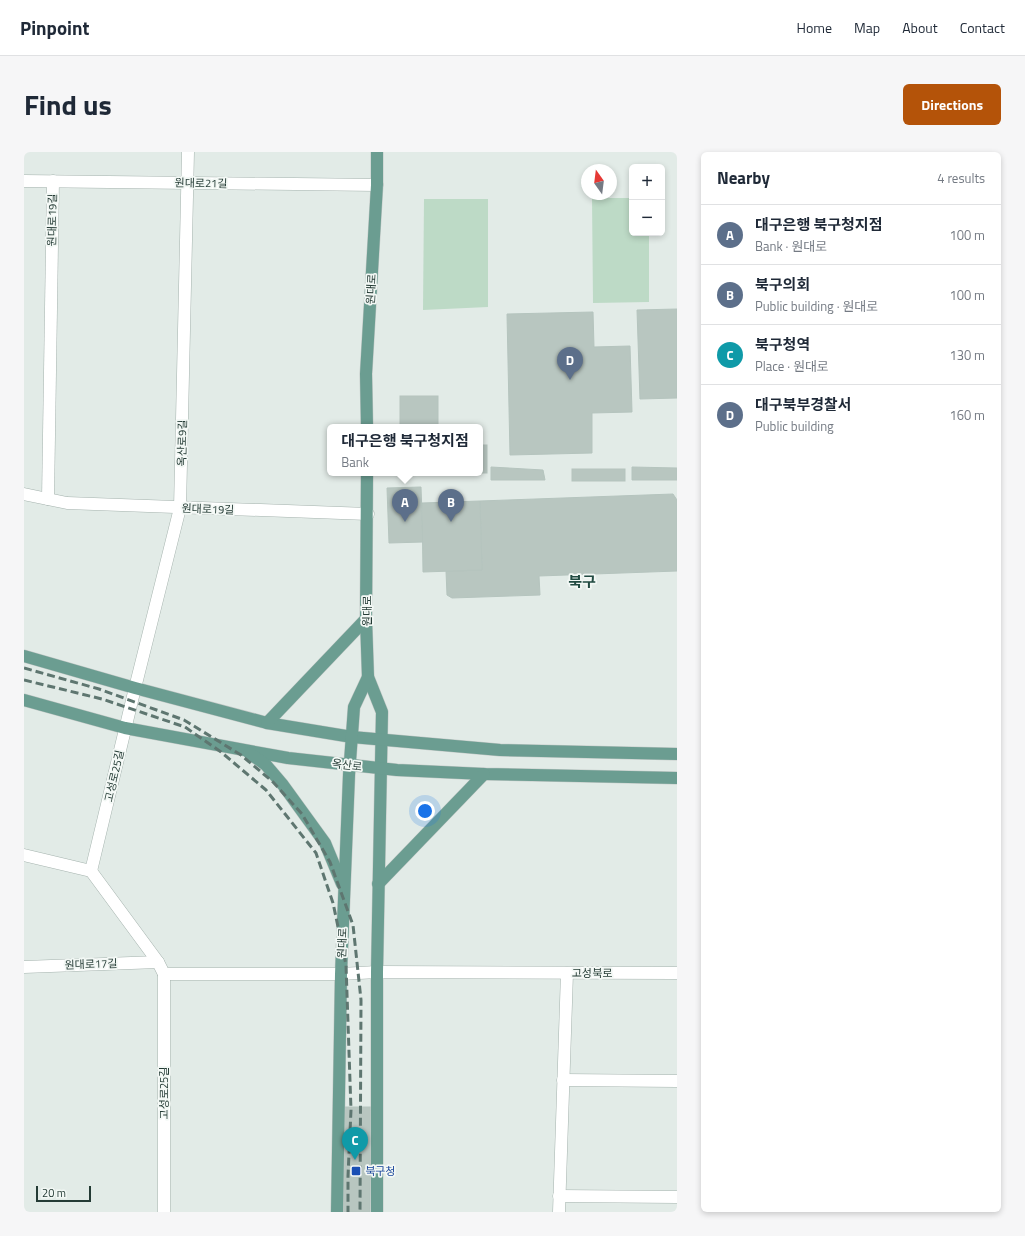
<!DOCTYPE html>
<html lang="en">
<head>
<meta charset="utf-8">
<style>
	:root { --surface:#fff; --page:#f6f6f7; --text:#1f2937; --muted:#747a83; --line:#e0e1e3; --accent:#b45309 }
	body { margin:0; font-family:"Titillium Web","Noto Sans KR",sans-serif; background:var(--page); color:var(--text) }
	.controls { position:absolute; right:12px; top:12px; display:grid; overflow:hidden; border-radius:6px; box-shadow:0 2px 6px #0003 }
	.controls button { width:36px; height:36px; display:grid; place-items:center; padding:0; border:0; border-bottom:1px solid var(--line); background:var(--surface); color:var(--text); font:20px sans-serif }
	.compass { position:absolute; left:557px; top:12px; width:36px; height:36px; border-radius:50%; background:var(--surface); box-shadow:0 2px 6px #0003; rotate:346deg }
	.scale { position:absolute; left:12px; bottom:10px; width:55px; box-sizing:border-box; padding-left:4px; border:2px solid #243b35; border-top:0; font-size:11px; line-height:14px; white-space:nowrap; color:#243b35; -webkit-text-stroke:3px #f3f8f5; paint-order:stroke }
	.you { position:absolute; left:401px; top:659px; width:14px; height:14px; margin:-10px; border:3px solid #fff; border-radius:50%; background:#1a73e8; box-shadow:0 0 0 6px #1a73e833 }
	.badge { display:grid; place-items:center; width:26px; height:26px; border-radius:50%; background:var(--accent); color:#fff; font-size:13px; font-weight:700 }
	.pin { position:absolute; translate:-50% -33px; filter:drop-shadow(0 1px 2px #0008) }
	.pin::after { content:''; position:absolute; top:21px; width:14px; height:12px; background:inherit; clip-path:polygon(0 0,100% 0,50% 100%) }
	.popup { position:absolute; left:303px; top:272px; width:156px; height:52px; box-sizing:border-box; display:grid; place-content:center; border-radius:6px; background:var(--surface); filter:drop-shadow(0 1px 3px #0005); font-size:13px; white-space:nowrap; color:var(--muted) }
	.popup b { font-size:15px; color:var(--text) }
	.popup::after { content:''; position:absolute; left:50%; top:100%; margin-left:-8px; border:8px solid transparent; border-top-color:var(--surface) }
	.list { margin:0; padding:0; list-style:none }
	h2 { display:flex; justify-content:space-between; align-items:center; height:52px; margin:0; padding:0 16px; font-size:17px }
	h2 small { font-size:13px; font-weight:400; color:var(--muted) }
	.list li { display:grid; grid-template-columns:26px 1fr auto; gap:12px; align-items:center; box-sizing:border-box; height:60px; padding:0 16px; border-top:1px solid var(--line) }
	.list b { display:block; font-size:15px; white-space:nowrap }
	.list p { margin:0; font-size:13px; white-space:nowrap; color:var(--muted) }
	.list em { font-size:13px; font-style:normal; color:var(--muted) }
	.map { position:relative; flex:none; width:653px; height:1060px; overflow:hidden; border-radius:6px }
	header { display:flex; align-items:center; gap:24px; box-sizing:border-box; height:56px; padding:0 20px; background:var(--surface); border-bottom:1px solid var(--line) }
	header strong { font-size:19px }
	nav { display:flex; gap:22px; margin-inline-start:auto; font-size:14px }
	.intro { display:flex; align-items:center; justify-content:space-between; box-sizing:border-box; height:96px; padding:0 24px }
	h1 { margin:0; font-size:28px }
	.button { padding:10px 18px; border-radius:6px; background:var(--accent); color:#fff; font-size:14px; font-weight:700 }
	main { display:flex; gap:24px; padding:0 24px }
	aside { flex:1; background:var(--surface); border-radius:6px; box-shadow:0 2px 6px #0003 }
	.map>svg:first-child { display:block }
	.green { fill:#bddac6 }
	.building { fill:#b8c6c0; stroke:#b5c4be }
	.lines { fill:none; stroke-linecap:round; stroke-linejoin:round }
	.minor-casing { stroke:#a5b3ae; stroke-width:13 }
	.major-casing { stroke:#c2c8c6; stroke-width:13 }
	.minor { stroke:#fff; stroke-width:12 }
	.major { stroke:#6b9d91; stroke-width:12 }
	.rail { stroke:#5e7670; stroke-width:3; stroke-dasharray:8 4; stroke-linecap:butt }
	.transit-dot { fill:#1a4fb4; stroke:#f3f8f5; stroke-width:1.5 }
	.labels { text-anchor:middle; dominant-baseline:central; stroke-width:3.5; stroke-linejoin:round; paint-order:stroke }
	.street-label { font-size:11px; fill:#243b35; stroke:#f3f8f5 }
	.transit-label { font-size:11px; fill:#164399; stroke:#f3f8f5; text-anchor:start }
	.district-label { font-size:15px; font-weight:bold; fill:#224b42; stroke:#f3f8f5 }
</style>
</head>
<body>
<header>
<strong>Pinpoint</strong>
<nav><a>Home</a><a>Map</a><a>About</a><a>Contact</a></nav>
</header>
<div class="intro"><h1>Find us</h1><a class="button">Directions</a></div>
<main>
<div class="map">
<svg width="653" height="1060" viewBox="0 0 653 1060">
	<rect width="100%" height="100%" fill="#e2ebe7"/>
	<g class="green">
		<path d="M568,46H608V81H625V150L569,151Z"/>
		<path d="M400,47H464V155L399,158Z"/>
	</g>
	<g class="building">
		<path d="M653,157V246L616,247L613,158Z"/>
		<path d="M569,160L570,195L606,194L608,260L568,261V301L486,303L483,162Z"/>
		<rect x="376" y="244" width="38" height="31"/>
		<rect x="456" y="293" width="7" height="28"/>
		<path d="M467,315L519,318L521,328H467Z"/>
		<path d="M608,315L653,316V328H608Z"/>
		<rect x="548" y="317" width="53" height="12"/>
		<path d="M397,335L399,390L365,391L363,336Z"/>
		<path d="M649,342L653,348V419L515,424L516,443L428,446L423,443L422,419L458,418L456,349Z"/>
		<path d="M456,349L458,418L399,420L398,351Z"/>
		<path d="M315,955H347L346,1060H314Z"/>
	</g>
	<g class="lines">
		<g class="minor-casing">
			<g id="minor">
				<path d="M0,29L353,33"/>
				<path d="M0,342L43,351L344,362"/>
				<path d="M24,347L29,29"/>
				<path d="M0,703L67,719L134,810L140,822H317L353,820L653,821"/>
				<path d="M67,719L111,536L156,356L164,0"/>
				<path d="M0,815L134,810"/>
				<path d="M140,822V1060"/>
				<path d="M539,928L653,929"/>
				<path d="M535,1044L653,1045"/>
				<path d="M535,1060L543,821"/>
			</g>
		</g>
		<g class="major-casing">
			<g id="major">
				<path d="M343,275L342,222L353,33V0"/>
				<path d="M343,321L342,467L344,525L358,560L353,820V1060"/>
				<path d="M0,504L111,536L243,571L328,585L476,598L653,602"/>
				<path d="M0,548L101,576L264,606L373,618L460,622L653,626"/>
				<path d="M243,571L342,467"/>
				<path d="M225,601L242,613L259,633L301,691L318,732"/>
				<path d="M354,732L460,622"/>
				<path d="M313,1060L317,822L325,623L330,555L344,525"/>
			</g>
		</g>
		<use href="#minor" class="minor"/>
		<use href="#major" class="major"/>
		<g class="rail">
			<path d="M0,516L75,537L160,568L217,603L249,630L278,662L306,710L329,773L337,848L336,1060"/>
			<path d="M0,528L78,547L161,575L197,600L242,638L292,701L309,751L322,813L327,958L324,1024V1060"/>
		</g>
	</g>
	<rect class="transit-dot" x="327" y="1014" width="10" height="10" rx="2"/>
	<g class="labels">
		<g class="street-label">
			<text transform="translate(177 31) rotate(1)">원대로21길</text>
			<text transform="translate(28 68) rotate(-89)">원대로19길</text>
			<text transform="translate(347 137) rotate(-87)">원대로</text>
			<text transform="translate(158 291) rotate(-89)">옥산로9길</text>
			<text transform="translate(184 357) rotate(2)">원대로19길</text>
			<text transform="translate(343 459) rotate(-90)">원대로</text>
			<text transform="translate(323 613) rotate(7)">옥산로</text>
			<text transform="translate(90 624) rotate(-77)">고성로25길</text>
			<text transform="translate(318 791) rotate(-88)">원대로</text>
			<text transform="translate(67 812) rotate(-2)">원대로17길</text>
			<text x="568" y="821">고성북로</text>
			<text transform="translate(140 941) rotate(-90)">고성로25길</text>
		</g>
		<g class="transit-label">
			<text x="341" y="1019">북구청</text>
		</g>
		<g class="district-label">
			<text x="558" y="429">북구</text>
		</g>
	</g>
</svg>
<div class="controls">
<button>+</button>
<button>−</button>
</div>
<svg class="compass" viewBox="-18 -18 36 36"><path d="M0-13l5 13h-10z" fill="#e53935"/><path d="M0 13l5-13h-10z" fill="#747a83"/></svg>
<div class="scale">20 m</div>
<div class="you"></div>
<div class="pin badge" style="left:381px;top:370px;background:#5c6f8a">A</div>
<div class="popup"><b>대구은행 북구청지점</b>Bank</div>
<div class="pin badge" style="left:427px;top:370px;background:#5c6f8a">B</div>
<div class="pin badge" style="left:331px;top:1008px;background:#0f9aa8">C</div>
<div class="pin badge" style="left:546px;top:228px;background:#5c6f8a">D</div>
</div>
<aside>
<h2>Nearby<small>4 results</small></h2>
<ul class="list">
<li><span class="badge" style="background:#5c6f8a">A</span><div><b>대구은행 북구청지점</b><p>Bank · 원대로</p></div><em>100 m</em></li>
<li><span class="badge" style="background:#5c6f8a">B</span><div><b>북구의회</b><p>Public building · 원대로</p></div><em>100 m</em></li>
<li><span class="badge" style="background:#0f9aa8">C</span><div><b>북구청역</b><p>Place · 원대로</p></div><em>130 m</em></li>
<li><span class="badge" style="background:#5c6f8a">D</span><div><b>대구북부경찰서</b><p>Public building</p></div><em>160 m</em></li>
</ul>
</aside>
</main>
</body>
</html>
